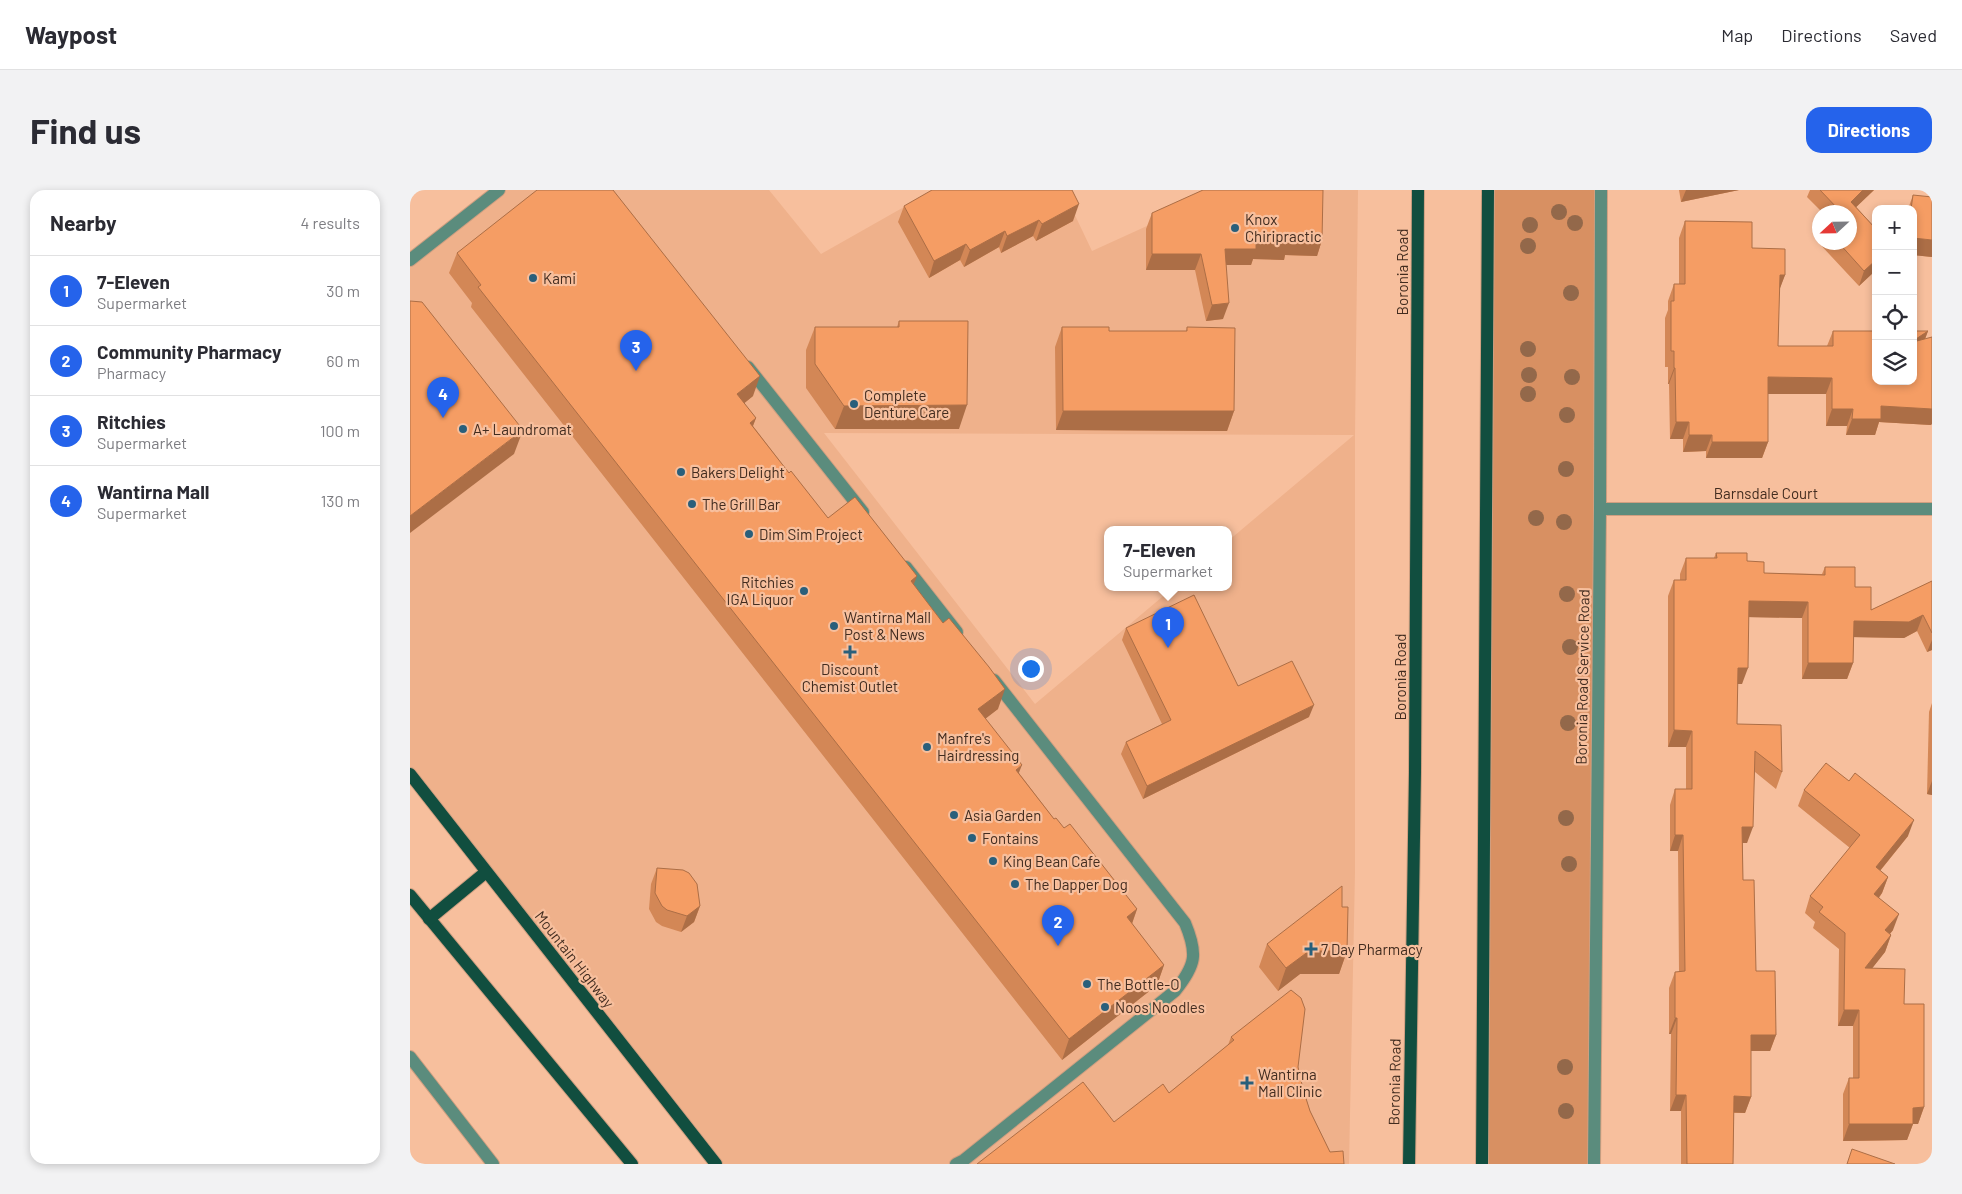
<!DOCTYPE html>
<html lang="en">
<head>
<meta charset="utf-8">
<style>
	:root { --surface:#fff; --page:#f2f2f3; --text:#2b2b33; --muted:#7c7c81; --line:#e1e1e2; --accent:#2563eb }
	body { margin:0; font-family:Barlow,sans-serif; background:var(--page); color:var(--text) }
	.controls { position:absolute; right:15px; top:15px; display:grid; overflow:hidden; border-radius:10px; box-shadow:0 2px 8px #0003 }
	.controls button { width:45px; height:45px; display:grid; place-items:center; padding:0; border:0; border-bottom:1px solid var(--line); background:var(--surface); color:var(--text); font:25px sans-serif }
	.compass { position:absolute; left:1402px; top:15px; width:45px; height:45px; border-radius:50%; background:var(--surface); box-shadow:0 2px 8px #0003; rotate:248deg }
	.you { position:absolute; left:620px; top:478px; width:18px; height:18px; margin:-12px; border:4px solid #fff; border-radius:50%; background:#1a73e8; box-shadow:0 0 0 8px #1a73e833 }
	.badge { display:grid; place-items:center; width:32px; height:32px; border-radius:50%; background:var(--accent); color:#fff; font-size:16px; font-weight:700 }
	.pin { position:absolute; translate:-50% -41px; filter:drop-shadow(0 1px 2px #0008) }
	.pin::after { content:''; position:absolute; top:26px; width:18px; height:15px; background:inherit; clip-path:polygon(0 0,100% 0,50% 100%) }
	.popup { position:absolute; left:694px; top:336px; width:128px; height:65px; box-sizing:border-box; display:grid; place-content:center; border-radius:10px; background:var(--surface); filter:drop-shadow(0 1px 4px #0005); font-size:16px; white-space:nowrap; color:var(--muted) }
	.popup b { font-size:19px; color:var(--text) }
	.popup::after { content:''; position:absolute; left:50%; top:100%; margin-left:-10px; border:10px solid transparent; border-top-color:var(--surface) }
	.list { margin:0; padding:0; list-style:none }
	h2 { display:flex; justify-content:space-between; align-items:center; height:65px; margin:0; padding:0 20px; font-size:21px }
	h2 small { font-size:16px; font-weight:400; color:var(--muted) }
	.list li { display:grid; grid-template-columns:32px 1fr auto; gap:15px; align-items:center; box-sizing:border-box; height:70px; padding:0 20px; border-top:1px solid var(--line) }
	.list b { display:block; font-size:19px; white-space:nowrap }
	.list p { margin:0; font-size:16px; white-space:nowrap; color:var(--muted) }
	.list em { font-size:16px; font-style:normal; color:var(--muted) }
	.icon { flex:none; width:28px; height:28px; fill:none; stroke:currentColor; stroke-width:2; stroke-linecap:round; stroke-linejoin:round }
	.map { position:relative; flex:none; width:1522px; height:974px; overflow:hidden; border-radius:15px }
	header { display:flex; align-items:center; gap:30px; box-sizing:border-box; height:70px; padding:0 25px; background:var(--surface); border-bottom:1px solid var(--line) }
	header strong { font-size:24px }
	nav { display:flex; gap:28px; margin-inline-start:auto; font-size:18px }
	.intro { display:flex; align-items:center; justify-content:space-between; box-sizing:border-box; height:120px; padding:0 30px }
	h1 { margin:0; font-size:35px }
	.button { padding:12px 22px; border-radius:15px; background:var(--accent); color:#fff; font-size:18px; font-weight:700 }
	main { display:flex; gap:30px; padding:0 30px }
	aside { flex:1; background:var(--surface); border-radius:15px; box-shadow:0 2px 8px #0003 }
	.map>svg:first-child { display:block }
	.built { fill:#efb18b; fill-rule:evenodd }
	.green { fill:#d89062 }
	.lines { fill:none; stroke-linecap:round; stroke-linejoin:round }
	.minor-casing { stroke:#cf9f81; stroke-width:14 }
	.major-casing { stroke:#cf9f81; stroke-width:14 }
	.minor { stroke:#5b8c7d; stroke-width:12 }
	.major { stroke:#114e3f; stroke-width:12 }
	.tree { fill:#93684a }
	.wall { fill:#d38756 }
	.shaded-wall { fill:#ac6e46 }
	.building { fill:#f59d64; stroke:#ac6e46 }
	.poi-dot { fill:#295f7b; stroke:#f7bf9d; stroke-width:2 }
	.labels { text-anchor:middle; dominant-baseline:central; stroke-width:4.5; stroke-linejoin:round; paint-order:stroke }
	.poi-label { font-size:15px; fill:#422c1f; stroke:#f7bf9d; text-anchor:start }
	.street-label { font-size:15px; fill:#422c1f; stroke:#f7bf9d }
</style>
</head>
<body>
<header>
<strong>Waypost</strong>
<nav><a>Map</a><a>Directions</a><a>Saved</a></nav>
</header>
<div class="intro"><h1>Find us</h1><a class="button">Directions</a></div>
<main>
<aside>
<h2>Nearby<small>4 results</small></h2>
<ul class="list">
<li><span class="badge">1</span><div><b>7-Eleven</b><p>Supermarket</p></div><em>30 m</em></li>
<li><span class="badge">2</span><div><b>Community Pharmacy</b><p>Pharmacy</p></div><em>60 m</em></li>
<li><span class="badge">3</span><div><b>Ritchies</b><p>Supermarket</p></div><em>100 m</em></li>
<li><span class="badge">4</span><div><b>Wantirna Mall</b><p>Supermarket</p></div><em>130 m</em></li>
</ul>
</aside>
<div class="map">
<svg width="1522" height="974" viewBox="0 0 1522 974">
	<rect width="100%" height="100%" fill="#f7bf9d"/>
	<path class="built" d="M89,0H359L411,64L524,0H653L682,61L816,0H948L945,245V682L939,974H306L0,584V70ZM414,243L944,245L818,351V397H764L625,514Z"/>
	<path class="green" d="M1078,0H1191L1184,974H1072Z"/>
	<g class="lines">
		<g class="minor-casing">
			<g id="minor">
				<path d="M0,70L89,0"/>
				<path d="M338,177L453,322"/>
				<path d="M1190,319H1522"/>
				<path d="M496,377L547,442"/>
				<path d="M0,867L83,974"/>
				<path d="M546,974L554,970L765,801C786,775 788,764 775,733L584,490"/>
				<path d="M1184,974L1190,319L1191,0"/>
			</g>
		</g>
		<g class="major-casing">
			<g id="major">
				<path d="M0,584L306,974"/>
				<path d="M0,705L222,974"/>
				<path d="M19,729L76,682"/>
				<path d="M999,974L1005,582L1008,0"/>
				<path d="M1072,974L1078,0"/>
			</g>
		</g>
		<use href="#minor" class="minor"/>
		<use href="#major" class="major"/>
	</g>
	<g class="tree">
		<circle cx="1149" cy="22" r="8"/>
		<circle cx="1165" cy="33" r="8"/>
		<circle cx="1120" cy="35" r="8"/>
		<circle cx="1118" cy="56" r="8"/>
		<circle cx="1161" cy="103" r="8"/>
		<circle cx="1118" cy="159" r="8"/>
		<circle cx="1119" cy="185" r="8"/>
		<circle cx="1162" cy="187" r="8"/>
		<circle cx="1118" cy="204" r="8"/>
		<circle cx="1157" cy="225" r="8"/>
		<circle cx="1156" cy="279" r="8"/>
		<circle cx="1126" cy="328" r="8"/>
		<circle cx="1154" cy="332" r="8"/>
		<circle cx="1157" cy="404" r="8"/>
		<circle cx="1160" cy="457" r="8"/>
		<circle cx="1158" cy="533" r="8"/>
		<circle cx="1156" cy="628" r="8"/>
		<circle cx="1159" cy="674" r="8"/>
		<circle cx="1155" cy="877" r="8"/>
		<circle cx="1156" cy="921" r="8"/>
	</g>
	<g class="wall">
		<path d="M1269,0H1329L1271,12Z"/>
		<path d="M1400,0H1464L1446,17L1466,39V80L1449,96L1406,50L1410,40V52H1440V22H1412L1397,7Z"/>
		<path d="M1503,5L1522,67L1503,65V19H1498Z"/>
		<path d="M494,16L663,31L626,51L623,46L591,63L589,57L554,77L550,70L519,88L488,32Z"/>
		<path d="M742,23L912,50L907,66L875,65L874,70L843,69L841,75H816L813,129L796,131L785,80H736V39Z"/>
		<path d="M1275,31L1342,58L1375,85L1369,100L1368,156H1417L1423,141H1518L1515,149L1521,235L1469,232L1465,245H1436L1437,236H1416V204H1358V252L1352,268H1296V261L1273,262V249H1260L1259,194H1258V177H1255V128L1258,120V111L1264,94H1269V48Z"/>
		<path d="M47,63L343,206L334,213L346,228L343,236L379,283L418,328L504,395L588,519L575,528L609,583L644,629L654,638L727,719L722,734L754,775L747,795L652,870L61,117L62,113L39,83Z"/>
		<path d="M489,131L549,239H425L396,198V160L405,137H487Z"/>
		<path d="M652,137L699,141H776L777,137L824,221L817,241L646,240L645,157Z"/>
		<path d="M1306,363L1337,371L1354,383L1412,384L1415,377L1445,397L1461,420L1522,391V460L1517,462L1507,441L1494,448L1444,447L1443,473L1437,489H1392V428L1339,427L1332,494H1327V534L1372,582L1366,599L1345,582L1337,653H1333V690L1346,781L1366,845L1360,861H1341V907L1335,923H1324L1323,974H1271V921H1260L1261,844H1259V798L1265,782H1269L1268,661H1260V615L1265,599H1276V557H1258V406L1264,390H1270V384L1276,368H1304Z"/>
		<path d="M716,438L828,496L899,527L733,609L711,564L716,552L752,534L712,450Z"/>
		<path d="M1522,513V605L1517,604L1519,522Z"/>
		<path d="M1394,600L1498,646L1470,681L1478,687L1472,703L1469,708L1483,740L1480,744L1481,745L1475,762L1462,778L1494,814L1514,917L1508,934H1503L1497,950L1433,951V904L1439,888H1443V836H1428L1429,759L1403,738L1405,732L1395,723L1400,706L1440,658L1388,616Z"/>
		<path d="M247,678L290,716L284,732L271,742L252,736L246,732L239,719L241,694Z"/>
		<path d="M932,717L937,761L929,784H890L868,801L849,777L857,754Z"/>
		<path d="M821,847L888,877L893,899L900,921L920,962L704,932L759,903L818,855Z"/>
	</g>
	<g class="shaded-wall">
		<path d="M1276,0H1329L1271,12Z"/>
		<path d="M1453,0H1464L1440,23L1441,12Z"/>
		<path d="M669,14L663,31L626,51L632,34Z"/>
		<path d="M629,30L623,46L591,63L597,46Z"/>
		<path d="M595,41L589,57L554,77L560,60Z"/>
		<path d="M1503,48L1522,50V67L1503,65Z"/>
		<path d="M878,49L912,50L907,66L875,65L874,70L843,69L841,75H809L815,59L846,53Z"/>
		<path d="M556,54L550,70L519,88L524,71Z"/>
		<path d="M742,64H791L785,80H736Z"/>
		<path d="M1466,70V80L1449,96L1454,81Z"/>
		<path d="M1370,85H1375L1369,101Z"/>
		<path d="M819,113L813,129L796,131L802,115Z"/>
		<path d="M1518,141L1512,157L1503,163V151Z"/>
		<path d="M1264,178H1265L1259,194H1258Z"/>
		<path d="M350,186L343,206L320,225L327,204Z"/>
		<path d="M1358,187L1422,188L1416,204H1352Z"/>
		<path d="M557,215L549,239H425L434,216Z"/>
		<path d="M1471,216L1522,219V234L1521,235L1469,232L1465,245H1436L1442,229Z"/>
		<path d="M1422,219H1443L1437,236H1416Z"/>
		<path d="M653,221H824L817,241L646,240Z"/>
		<path d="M346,228L338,248L340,233Z"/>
		<path d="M1266,232H1279L1273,249H1260Z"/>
		<path d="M113,240L104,264L0,343V326Z"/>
		<path d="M1279,245H1302L1296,261L1273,262Z"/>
		<path d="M1302,252H1358L1352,268H1296Z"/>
		<path d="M507,386L499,407L501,391Z"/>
		<path d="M1339,411L1398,412L1392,428L1333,427Z"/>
		<path d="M1513,425L1507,441L1494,448L1438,447L1444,431Z"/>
		<path d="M1522,450V460L1517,462Z"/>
		<path d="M1398,473H1443L1437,489H1392Z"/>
		<path d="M1328,478H1338L1332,494H1322Z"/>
		<path d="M595,499L588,519L561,540L568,519Z"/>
		<path d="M904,515L899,527L733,609L737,596Z"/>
		<path d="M1264,540L1282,541L1276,557H1258Z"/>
		<path d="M612,575L604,595L606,580Z"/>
		<path d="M1522,591V605L1517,604Z"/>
		<path d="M1504,630L1498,646L1460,693L1466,677Z"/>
		<path d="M1332,637H1343L1337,653H1327Z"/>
		<path d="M1265,645H1273L1268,661H1260Z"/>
		<path d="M1478,687L1472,703L1459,720L1464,704Z"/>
		<path d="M290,716L284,732L271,742L277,726Z"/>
		<path d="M727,719L720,739L717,727Z"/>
		<path d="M1489,724L1483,740L1469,757L1475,740Z"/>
		<path d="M1481,745L1475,762L1449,795L1455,778Z"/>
		<path d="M899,761H937L929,784H890L868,801L876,778Z"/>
		<path d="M754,775L747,795L652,870L659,849Z"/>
		<path d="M1434,820H1449L1443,836H1428Z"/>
		<path d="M1265,828H1267L1261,844H1259Z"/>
		<path d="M1341,845H1366L1360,861H1335Z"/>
		<path d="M1266,905H1276L1271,921H1260Z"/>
		<path d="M1324,906L1341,907L1335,923L1318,922Z"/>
		<path d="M1514,917L1508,934H1497L1503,918Z"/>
		<path d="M1439,934H1503L1497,950L1433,951Z"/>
	</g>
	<g class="building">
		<path d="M127,0H203L350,186L327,204L346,228L340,233L379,283L381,281L418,328L445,307L507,386L501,391L533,433L539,428L579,477L595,499L568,519L612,575L606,580L644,629L646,628L654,638L660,634L727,719L717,727L754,775L659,849L68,97L71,95L47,63Z"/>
		<path d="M522,0H662L669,14L632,34L629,30L597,46L595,41L560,60L556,54L524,71L494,16Z"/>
		<path d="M793,0H913L912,50L878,49L880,53H846V59H815L819,113L802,115L791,64H742V23Z"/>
		<path d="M1410,0H1453L1441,12L1466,39V70L1454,81L1428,52H1440V22H1425L1429,20Z"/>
		<path d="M1503,5L1522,7V50L1503,48V19H1501Z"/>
		<path d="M1275,31L1342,32V58L1375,59V85H1370L1368,156H1423V141H1466V191H1503V152L1522,147V219L1471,216V229H1442L1443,219H1422V188L1358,187V252H1302V245H1279V232H1266L1265,178H1264V161H1261V111H1264V94H1275Z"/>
		<path d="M0,111L12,112L113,240L0,326Z"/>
		<path d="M489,131H558L557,215L434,216L405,174V137H489Z"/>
		<path d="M652,137H699V141H777V137L825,138L824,221H653Z"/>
		<path d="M1503,141H1518L1503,151Z"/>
		<path d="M1306,363H1337V371L1354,372V383L1415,385V377H1445V397H1461V420L1522,391V443L1513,425L1499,432L1444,431L1443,473H1398V412L1339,411L1338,478H1328L1327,534L1371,535L1372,582L1345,561L1343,637H1332L1333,690H1344L1346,781H1365L1366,845H1341V907L1324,906L1323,974H1277L1276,905H1266L1267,828H1265V782L1275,781L1273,645H1265V599H1282V541L1264,540V390H1276V368H1307Z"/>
		<path d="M784,405L828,496L882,471L904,515L737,596L716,552L761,530L716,438Z"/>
		<path d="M1416,573L1439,591L1445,583L1504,630L1466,677L1478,687L1464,704L1489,724L1475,740L1481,745L1455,778L1495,779L1494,814H1514V917L1503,918V934H1439V888H1449V820H1434L1435,743L1409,722L1413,717L1400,706L1450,645L1394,600Z"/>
		<path d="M247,678L273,680L279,683L287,694L290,716L277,726L257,720L252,716L245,703Z"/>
		<path d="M932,696V717H938L937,761H899L876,778L857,754Z"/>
		<path d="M881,800L891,808L895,819L888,877L893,899L900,921L920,962L933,961L934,974H567L673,892L704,932L753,894L759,903L824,850L821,847Z"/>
		<path d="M1442,959L1485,974H1437Z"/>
	</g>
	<g class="poi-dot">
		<circle cx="825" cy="38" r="5"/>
		<circle cx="123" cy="88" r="5"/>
		<circle cx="444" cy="214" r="5"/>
		<circle cx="53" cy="239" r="5"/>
		<circle cx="271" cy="282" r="5"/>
		<circle cx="282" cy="314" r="5"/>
		<circle cx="339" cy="344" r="5"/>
		<circle cx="394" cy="401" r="5"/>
		<circle cx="424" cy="436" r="5"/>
		<path d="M437.5 454.5h5v5h5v5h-5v5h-5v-5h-5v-5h5z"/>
		<circle cx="517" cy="557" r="5"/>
		<circle cx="544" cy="625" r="5"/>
		<circle cx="562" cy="648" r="5"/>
		<circle cx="583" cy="671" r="5"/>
		<circle cx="605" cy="694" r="5"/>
		<path d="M898.5 751.5h5v5h5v5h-5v5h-5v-5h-5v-5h5z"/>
		<circle cx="677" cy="794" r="5"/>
		<circle cx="695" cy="817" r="5"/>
		<path d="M834.5 885.5h5v5h5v5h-5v5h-5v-5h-5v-5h5z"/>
	</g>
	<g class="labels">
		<g class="poi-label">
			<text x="835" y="29">Knox<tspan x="835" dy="17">Chiripractic</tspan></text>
			<text x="133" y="88">Kami</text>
			<text x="454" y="205">Complete<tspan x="454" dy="17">Denture Care</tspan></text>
			<text x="63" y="239">A+ Laundromat</text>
			<text x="281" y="282">Bakers Delight</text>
			<text x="292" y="314">The Grill Bar</text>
			<text x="349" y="344">Dim Sim Project</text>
			<text x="384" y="392" text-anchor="end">Ritchies<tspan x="384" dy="17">IGA Liquor</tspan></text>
			<text x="434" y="427">Wantirna Mall<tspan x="434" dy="17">Post &amp; News</tspan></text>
			<text x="440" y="479" text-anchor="middle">Discount<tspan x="440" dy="17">Chemist Outlet</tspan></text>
			<text x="527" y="548">Manfre's<tspan x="527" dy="17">Hairdressing</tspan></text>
			<text x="554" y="625">Asia Garden</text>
			<text x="572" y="648">Fontains</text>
			<text x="593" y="671">King Bean Cafe</text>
			<text x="615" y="694">The Dapper Dog</text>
			<text x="911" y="759">7 Day Pharmacy</text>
			<text x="687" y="794">The Bottle-O</text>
			<text x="705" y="817">Noos Noodles</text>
			<text x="848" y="884">Wantirna<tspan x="848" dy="17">Mall Clinic</tspan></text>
		</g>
		<g class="street-label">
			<text transform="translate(992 82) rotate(-90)">Boronia Road</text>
			<text x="1356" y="303">Barnsdale Court</text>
			<text transform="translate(990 487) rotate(-90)">Boronia Road</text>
			<text transform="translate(1172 487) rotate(-89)">Boronia Road Service Road</text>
			<text transform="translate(165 769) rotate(52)">Mountain Highway</text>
			<text transform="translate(984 892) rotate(-89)">Boronia Road</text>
		</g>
	</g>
</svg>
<div class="controls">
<button>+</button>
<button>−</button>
<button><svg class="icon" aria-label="locate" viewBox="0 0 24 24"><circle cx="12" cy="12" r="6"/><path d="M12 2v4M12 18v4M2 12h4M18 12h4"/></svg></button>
<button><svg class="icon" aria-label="layers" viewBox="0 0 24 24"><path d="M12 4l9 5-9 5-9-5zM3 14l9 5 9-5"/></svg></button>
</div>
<svg class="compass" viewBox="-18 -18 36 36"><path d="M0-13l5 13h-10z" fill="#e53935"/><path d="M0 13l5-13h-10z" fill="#7c7c81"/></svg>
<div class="you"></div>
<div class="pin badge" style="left:758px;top:458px">1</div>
<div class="popup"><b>7-Eleven</b>Supermarket</div>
<div class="pin badge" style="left:648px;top:756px">2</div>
<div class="pin badge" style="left:226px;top:181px">3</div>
<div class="pin badge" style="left:33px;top:228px">4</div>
</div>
</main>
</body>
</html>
